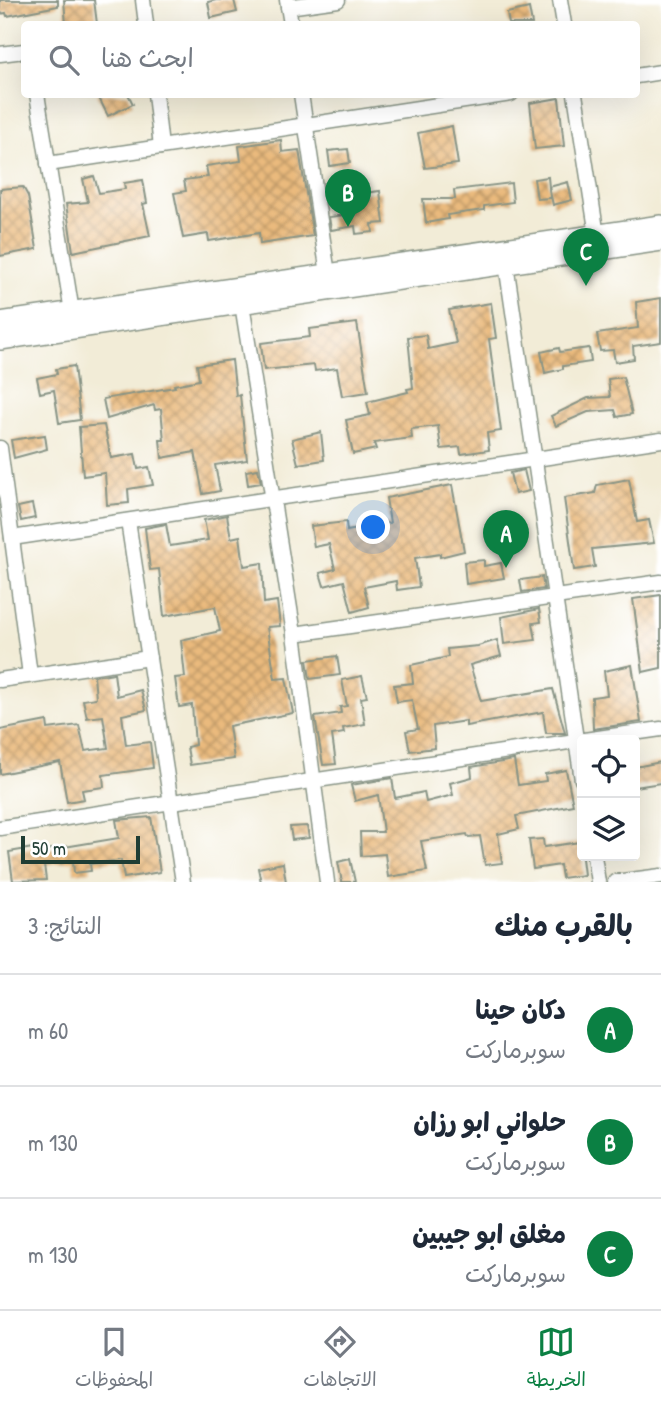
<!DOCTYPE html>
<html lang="ar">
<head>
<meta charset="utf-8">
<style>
	:root { --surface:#fff; --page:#f2f2f3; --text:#1f2937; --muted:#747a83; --line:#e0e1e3; --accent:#0b8043 }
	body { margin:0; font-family:"Patrick Hand","Playpen Sans Arabic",sans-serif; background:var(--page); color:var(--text); direction:rtl }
	.controls { position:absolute; right:21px; bottom:21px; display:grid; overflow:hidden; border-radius:7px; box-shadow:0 7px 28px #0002 }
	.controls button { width:63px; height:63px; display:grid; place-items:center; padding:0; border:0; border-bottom:2px solid var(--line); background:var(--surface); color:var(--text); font:35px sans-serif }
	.scale { position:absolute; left:21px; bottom:18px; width:119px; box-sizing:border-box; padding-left:7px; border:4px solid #1f3d34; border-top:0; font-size:19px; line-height:24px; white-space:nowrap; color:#1f3d34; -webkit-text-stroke:5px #fff; paint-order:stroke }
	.you { position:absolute; left:374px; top:528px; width:24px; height:24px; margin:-18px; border:5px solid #fff; border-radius:50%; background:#1a73e8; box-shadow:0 0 0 10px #1a73e833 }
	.badge { display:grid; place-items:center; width:46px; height:46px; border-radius:50%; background:var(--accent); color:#fff; font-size:23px; font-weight:700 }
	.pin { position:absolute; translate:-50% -58px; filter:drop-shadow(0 2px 4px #0008) }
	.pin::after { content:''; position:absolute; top:37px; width:24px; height:21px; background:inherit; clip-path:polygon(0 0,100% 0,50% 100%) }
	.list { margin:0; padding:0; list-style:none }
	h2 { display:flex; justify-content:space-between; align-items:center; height:91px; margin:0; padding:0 28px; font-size:30px }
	h2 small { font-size:23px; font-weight:400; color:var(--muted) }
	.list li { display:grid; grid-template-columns:46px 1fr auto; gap:21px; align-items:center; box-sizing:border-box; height:112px; padding:0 28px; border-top:2px solid var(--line) }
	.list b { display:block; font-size:26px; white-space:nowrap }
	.list p { margin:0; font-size:23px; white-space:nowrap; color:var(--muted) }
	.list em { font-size:23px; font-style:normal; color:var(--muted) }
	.icon { flex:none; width:38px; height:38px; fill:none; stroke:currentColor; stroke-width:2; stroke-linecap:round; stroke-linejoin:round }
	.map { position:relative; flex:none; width:661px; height:882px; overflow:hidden; direction:ltr }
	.search { position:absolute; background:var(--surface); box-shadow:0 7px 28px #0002; left:21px; right:21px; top:21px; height:77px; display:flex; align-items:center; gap:18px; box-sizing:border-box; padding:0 24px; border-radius:7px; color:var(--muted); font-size:26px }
	.sheet { height:427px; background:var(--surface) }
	nav { display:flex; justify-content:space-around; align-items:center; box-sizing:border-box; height:98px; border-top:2px solid var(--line); background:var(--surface); font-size:19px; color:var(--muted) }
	nav a { display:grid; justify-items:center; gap:4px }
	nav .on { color:var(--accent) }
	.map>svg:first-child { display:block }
	.building { fill:url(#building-cross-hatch) }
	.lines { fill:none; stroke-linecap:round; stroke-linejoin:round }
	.street-casing { stroke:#889486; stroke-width:17 }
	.secondary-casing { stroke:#889486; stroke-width:22 }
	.street { stroke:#fff; stroke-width:14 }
	.secondary { stroke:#fff; stroke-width:19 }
</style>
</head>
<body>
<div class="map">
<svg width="661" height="882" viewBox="0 0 661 882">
	<defs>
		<pattern id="building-cross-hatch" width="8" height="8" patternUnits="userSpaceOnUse" patternTransform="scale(1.75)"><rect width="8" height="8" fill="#eaba7d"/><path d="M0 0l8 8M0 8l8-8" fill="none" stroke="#bd9867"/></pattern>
	</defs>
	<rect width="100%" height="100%" fill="#fff"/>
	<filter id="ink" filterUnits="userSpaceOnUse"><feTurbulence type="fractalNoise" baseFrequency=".0143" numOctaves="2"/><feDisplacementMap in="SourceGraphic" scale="14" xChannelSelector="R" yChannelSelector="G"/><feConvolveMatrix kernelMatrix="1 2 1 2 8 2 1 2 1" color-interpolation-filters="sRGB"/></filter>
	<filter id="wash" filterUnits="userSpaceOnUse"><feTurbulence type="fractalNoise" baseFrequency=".00686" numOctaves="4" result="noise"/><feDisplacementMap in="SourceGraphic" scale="28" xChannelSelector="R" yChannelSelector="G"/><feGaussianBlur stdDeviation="1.57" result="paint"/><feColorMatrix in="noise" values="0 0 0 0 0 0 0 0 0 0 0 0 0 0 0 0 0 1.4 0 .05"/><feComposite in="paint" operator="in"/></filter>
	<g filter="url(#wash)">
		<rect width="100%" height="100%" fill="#f2ecd7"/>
		<g id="blocks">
			<g class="building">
				<path d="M0,0H58V6L7,16L6,13L0,14Z"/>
				<path d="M64,0H94L97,24H66Z"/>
				<path d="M216,0H234L237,12L211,18L208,2Z"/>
				<path d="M529,8L532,24H509L507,13Z"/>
				<path d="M97,94H128L133,104L108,116Z"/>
				<path d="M559,98L564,146L535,149L530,103Z"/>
				<path d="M452,126L458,164L425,168L418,133Z"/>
				<path d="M281,140L282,152L299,150L313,236L260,244L259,233L209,241L208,234L183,238L174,193L186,191L184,180L208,177L206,166L241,161L239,146Z"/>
				<path d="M348,149L350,163L330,166L328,151Z"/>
				<path d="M94,176L99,193L125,189L124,183L143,180L147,203L143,204L150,236L73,252L66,204L88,202L83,179Z"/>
				<path d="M548,177L550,198L537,199L534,179Z"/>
				<path d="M568,182L572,200L553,205L549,187Z"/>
				<path d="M511,183L513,202L484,206V210L447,215L448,219L426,223L423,199H455L454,190Z"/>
				<path d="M23,187L28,196L37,249L0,256V189Z"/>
				<path d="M380,191L384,223L372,224L373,232L356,234L355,226L331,230L329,217L346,215L343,196Z"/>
				<path d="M661,298V342L633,346L634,359L615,362L613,350L600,351L597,334L638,328L636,302Z"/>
				<path d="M491,303L496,338L489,339L501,431L487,433L489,450L461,454L460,447L441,449L438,426L411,429L412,438L374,443L376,449L353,454L346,420L370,415L367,402L408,392L407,389L413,388L408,337L426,335L428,349L456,343L449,310Z"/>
				<path d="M357,323L368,392L342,396L337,368L315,371L314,365L264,370L261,343L310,337L309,329Z"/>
				<path d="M559,348L560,352L589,348L591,362L563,366V369L545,373L541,352Z"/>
				<path d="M232,360L236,396L240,395L242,414L247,460L215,465L220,491L203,494L195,452L162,458L160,440H164L161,409L155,410L154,405L107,419L103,399L175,387L174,385L199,380L197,365Z"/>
				<path d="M74,366L80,420L59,423L54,390L40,393L37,378L57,374L56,369Z"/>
				<path d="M623,377L632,414L617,417L615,410L588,412L556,426L551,416L588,398L610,397L608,379Z"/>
				<path d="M104,425L111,458L135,454L138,469L149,467L153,485L128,489L129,503L107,505L105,473L83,476L79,427Z"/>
				<path d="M321,432L324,460L298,464L292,439Z"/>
				<path d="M45,435L47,449L14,458L11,440Z"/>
				<path d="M258,469L261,483L248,485L246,471Z"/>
				<path d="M524,470L529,491L515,494L510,473Z"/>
				<path d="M629,479L637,522L649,520L654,543L592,549L595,567L574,570L564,498L595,493L597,485Z"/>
				<path d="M452,485L464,551L440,557V554L415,558L419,587L397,590L396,581L364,587L369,607L352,612L344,581L324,586L320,573L335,569L329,544L314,547L311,526L346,522L347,531L390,523L386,498Z"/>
				<path d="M32,504L35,518L21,521L18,507Z"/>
				<path d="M227,515L231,538L240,536L244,566L262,563L264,603L277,601L280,626L267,627L275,679L286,678L293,713L229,726L234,759L190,765L187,747L195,745L192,705L179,707L175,678L185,677L181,640L220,631L215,607L164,616L159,569L150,570L145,528L166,524L170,546L208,540L204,520Z"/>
				<path d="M484,560V566L501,563L504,578L466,584L464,562Z"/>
				<path d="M542,577L544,589L522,592L520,580Z"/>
				<path d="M661,595V668L643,672L633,599Z"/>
				<path d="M539,609L541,622L533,623L536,640L504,644L501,617Z"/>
				<path d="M497,640L501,656L470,665L481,701L553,689L565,733H546L543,712L466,726V721L433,726L435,748L410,751L406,731L418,729L412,700L397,702L394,685L413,683L411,665L448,657L447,649L478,646Z"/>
				<path d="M337,656L340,675L310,679L307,660Z"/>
				<path d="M632,665L641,722L593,729L592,697L607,695L604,671Z"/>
				<path d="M114,673L117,696L141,690L146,710L122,715L126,745L150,742L153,768L103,775L104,787L82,790L84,799L67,802L60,762L0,774V730L47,721L48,729L79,725L85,751L108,748L103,716L87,718L83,700L96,698L94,676Z"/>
				<path d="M362,676L367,697L361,698L365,724L343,728L344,733L332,735L336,764L323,765L315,717L341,713L340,707L347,706L342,680Z"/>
				<path d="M514,760L518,785L546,781L545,774L566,770L573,805L516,816L519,829L498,834L502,863L485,865L480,836L468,837L467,834L421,841L427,871L388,877L385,854L361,856L360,832H383L378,795L355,801L351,785L392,778L395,798L424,792L426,802L453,795L450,783L472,777L471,767Z"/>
				<path d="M661,762V783L635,787V767Z"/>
				<path d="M151,817L160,872L124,878L121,860L90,864L91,871L74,873L73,861L44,865L46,880L13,881L9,852L39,847L40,851L119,838L116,820Z"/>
				<path d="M307,826L309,838L292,840L290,827Z"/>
				<path d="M543,839L544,847L580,842L584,875L562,878L560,865L533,869L529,840Z"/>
				<path d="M350,859L355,882H342L338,862Z"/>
				<path d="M283,863L286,882H261L258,868Z"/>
			</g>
		</g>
	</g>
	<g filter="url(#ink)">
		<use href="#blocks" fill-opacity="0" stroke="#889486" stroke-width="2"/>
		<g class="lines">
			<g class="street-casing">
				<g id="street">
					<path d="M143,0L146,24"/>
					<path d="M287,0L291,24"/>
					<path d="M560,0L564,24"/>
					<path d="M288,7L338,0"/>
					<path d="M0,54L24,51"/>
					<path d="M636,76L661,72"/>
					<path d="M37,94L72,312"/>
					<path d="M155,94L161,147"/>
					<path d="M301,94L328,274"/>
					<path d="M575,94L598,242"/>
					<path d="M48,164L511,94"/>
					<path d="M506,264L582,780"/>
					<path d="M242,304L294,634L327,882"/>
					<path d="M0,448L30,675"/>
					<path d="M128,521L183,882"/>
					<path d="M12,538L661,440"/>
					<path d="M294,634L661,582"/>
					<path d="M0,680L149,658"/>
					<path d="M584,740L661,729"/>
					<path d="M0,828L582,740"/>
					<path d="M594,856L598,882"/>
					<path d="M615,882L661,876"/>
				</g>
			</g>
			<g class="secondary-casing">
				<g id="secondary">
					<path d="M0,322L661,225"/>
					<path d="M0,340L661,241"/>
				</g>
			</g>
			<use href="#street" class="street"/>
			<use href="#secondary" class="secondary"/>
		</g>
	</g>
</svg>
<div class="controls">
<button><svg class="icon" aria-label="locate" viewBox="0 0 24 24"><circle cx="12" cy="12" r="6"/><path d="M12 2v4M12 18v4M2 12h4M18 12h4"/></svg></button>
<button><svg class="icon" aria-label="layers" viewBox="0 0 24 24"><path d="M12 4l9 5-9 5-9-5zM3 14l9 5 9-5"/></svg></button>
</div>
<div class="scale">50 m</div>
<div class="you"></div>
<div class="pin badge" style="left:506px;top:568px">A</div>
<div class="pin badge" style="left:348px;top:227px">B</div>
<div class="pin badge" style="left:586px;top:286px">C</div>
<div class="search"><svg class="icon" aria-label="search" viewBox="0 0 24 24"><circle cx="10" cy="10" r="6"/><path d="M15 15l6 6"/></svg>ابحث هنا</div>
</div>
<section class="sheet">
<h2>بالقرب منك<small>النتائج: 3</small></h2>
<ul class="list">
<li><span class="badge">A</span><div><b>دكان حينا</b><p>سوبرماركت</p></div><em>60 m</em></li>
<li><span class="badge">B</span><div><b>حلواني ابو رزان</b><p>سوبرماركت</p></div><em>130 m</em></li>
<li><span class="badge">C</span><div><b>مغلق ابو جيبين</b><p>سوبرماركت</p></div><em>130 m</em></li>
</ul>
</section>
<nav>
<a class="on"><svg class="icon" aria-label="map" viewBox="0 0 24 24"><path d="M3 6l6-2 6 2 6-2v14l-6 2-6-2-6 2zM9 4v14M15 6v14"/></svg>الخريطة</a>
<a><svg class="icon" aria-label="directions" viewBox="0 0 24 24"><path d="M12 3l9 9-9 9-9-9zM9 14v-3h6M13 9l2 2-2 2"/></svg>الاتجاهات</a>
<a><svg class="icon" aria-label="saved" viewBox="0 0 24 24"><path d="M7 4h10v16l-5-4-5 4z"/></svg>المحفوظات</a>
</nav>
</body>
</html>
